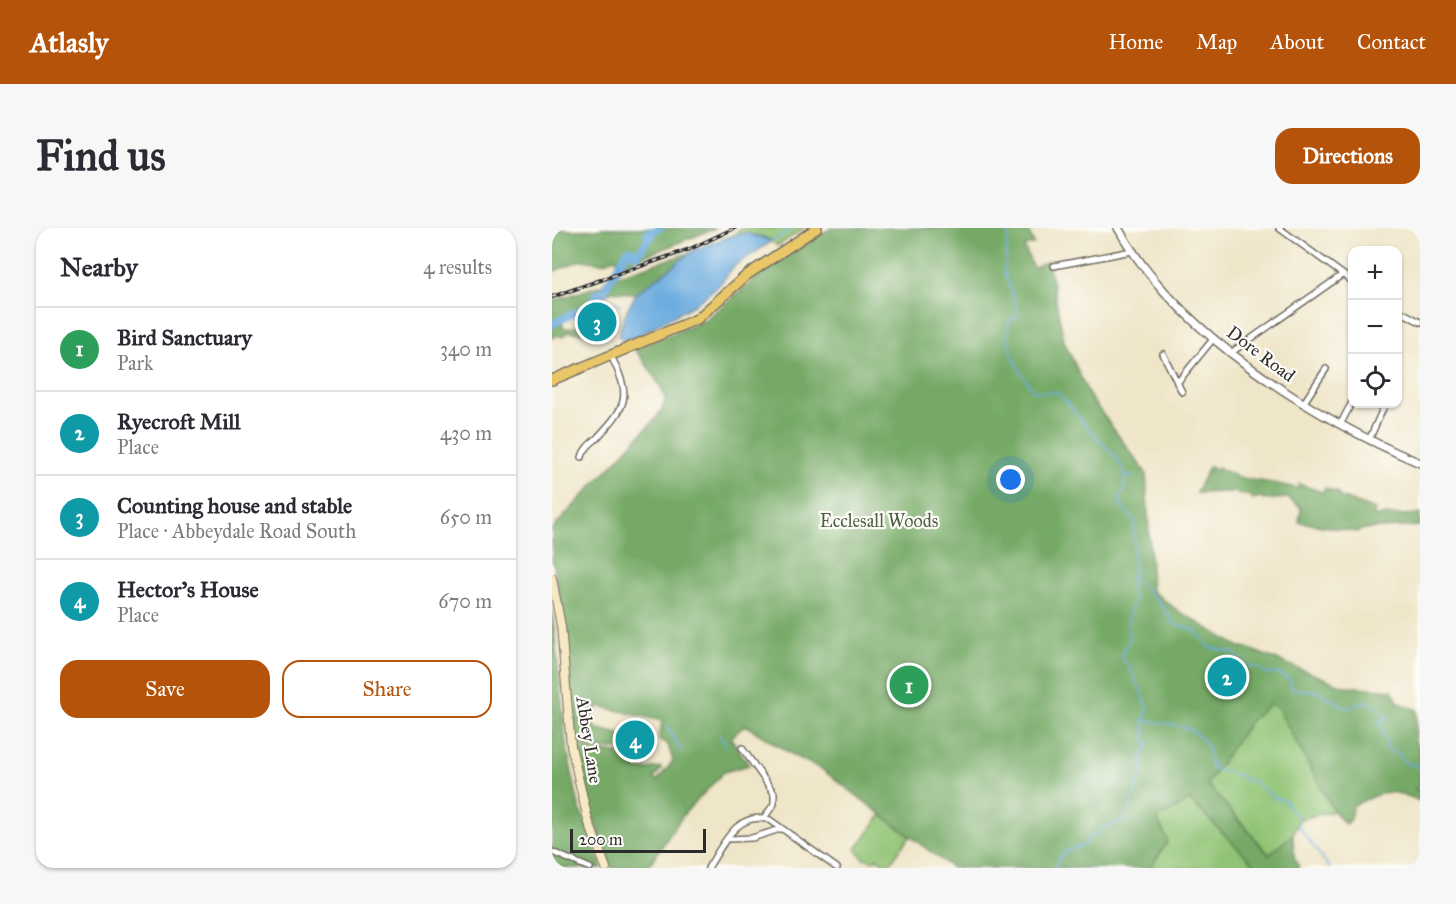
<!DOCTYPE html>
<html lang="en">
<head>
<meta charset="utf-8">
<style>
	:root { --surface:#fff; --page:#f7f7f7; --text:#2b2b33; --muted:#7c7c81; --line:#e1e1e2; --accent:#b45309 }
	body { margin:0; font-family:"IM FELL Great Primer",serif; background:var(--page); color:var(--text) }
	.controls { position:absolute; right:18px; top:18px; display:grid; overflow:hidden; border-radius:12px; box-shadow:0 2px 4px #0004 }
	.controls button { width:54px; height:54px; display:grid; place-items:center; padding:0; border:0; border-bottom:2px solid var(--line); background:var(--surface); color:var(--text); font:30px sans-serif }
	.scale { position:absolute; left:18px; bottom:15px; width:136px; box-sizing:border-box; padding-left:6px; border:3px solid #2b2b2b; border-top:0; font-size:16px; line-height:21px; white-space:nowrap; color:#2b2b2b; -webkit-text-stroke:4px #fdfcf7; paint-order:stroke }
	.you { position:absolute; left:459px; top:252px; width:21px; height:21px; margin:-15px; border:4px solid #fff; border-radius:50%; background:#1a73e8; box-shadow:0 0 0 9px #1a73e833 }
	.badge { display:grid; place-items:center; width:39px; height:39px; border-radius:50%; background:var(--accent); color:#fff; font-size:20px; font-weight:700 }
	.pin { position:absolute; translate:-50% -50%; border:3px solid #fff; box-shadow:0 2px 6px #0006 }
	.list { margin:0; padding:0; list-style:none }
	h2 { display:flex; justify-content:space-between; align-items:center; height:78px; margin:0; padding:0 24px; font-size:26px }
	h2 small { font-size:20px; font-weight:400; color:var(--muted) }
	.list li { display:grid; grid-template-columns:39px 1fr auto; gap:18px; align-items:center; box-sizing:border-box; height:84px; padding:0 24px; border-top:2px solid var(--line) }
	.list b { display:block; font-size:22px; white-space:nowrap }
	.list p { margin:0; font-size:20px; white-space:nowrap; color:var(--muted) }
	.list em { font-size:20px; font-style:normal; color:var(--muted) }
	.actions { display:flex; gap:12px; padding:18px 24px }
	.actions a { flex:1; padding:14px 0; border:2px solid var(--accent); border-radius:18px; text-align:center; font-size:21px; color:var(--accent) }
	.actions .main { background:var(--accent); color:#fff }
	.icon { flex:none; width:33px; height:33px; fill:none; stroke:currentColor; stroke-width:2; stroke-linecap:round; stroke-linejoin:round }
	.map { position:relative; flex:none; width:868px; height:640px; overflow:hidden; border-radius:18px }
	header { display:flex; align-items:center; gap:36px; box-sizing:border-box; height:84px; padding:0 30px; background:var(--accent); color:#fff }
	header strong { font-size:28px }
	nav { display:flex; gap:33px; margin-inline-start:auto; font-size:21px }
	.intro { display:flex; align-items:center; justify-content:space-between; box-sizing:border-box; height:144px; padding:0 36px }
	h1 { margin:0; font-size:42px }
	.button { padding:15px 27px; border-radius:18px; background:var(--accent); color:#fff; font-size:21px; font-weight:700 }
	main { display:flex; gap:36px; padding:0 36px }
	aside { flex:1; background:var(--surface); border-radius:18px; box-shadow:0 2px 4px #0004 }
	.map>svg:first-child { display:block }
	.green { fill:#90c373; stroke:#5e774f; stroke-width:1.5 }
	.forest { fill:#74a965; stroke:#506a48; stroke-width:1.5 }
	.water { fill:#6cacdf; stroke:#4c6c85; stroke-width:1.5 }
	.lines { fill:none; stroke-linecap:round; stroke-linejoin:round }
	.stream { stroke:#6cacdf; stroke-width:1.5 }
	.river { stroke:#6cacdf; stroke-width:8 }
	.minor-casing { stroke:#706c62; stroke-width:8 }
	.tertiary-casing { stroke:#706c62; stroke-width:10 }
	.secondary-casing { stroke:#706c62; stroke-width:10 }
	.primary-casing { stroke:#706c62; stroke-width:12 }
	.minor { stroke:#fff; stroke-width:5 }
	.tertiary { stroke:#fff; stroke-width:7 }
	.secondary { stroke:#f6e9c3; stroke-width:8 }
	.primary { stroke:#e9c769; stroke-width:9 }
	.rail-casing { stroke:#2b2b2b; stroke-width:4 }
	.rail { stroke:#fdfcf7; stroke-width:1.5; stroke-dasharray:4.5; stroke-linecap:butt }
	.labels { text-anchor:middle; dominant-baseline:central; stroke-width:4.5; stroke-linejoin:round; paint-order:stroke }
	.street-label { font-size:18px; fill:#2b2b2b; stroke:#fdfcf7 }
	.park-label { font-size:18px; fill:#4e6044; stroke:#fdfcf7 }
</style>
</head>
<body>
<header>
<strong>Atlasly</strong>
<nav><a>Home</a><a>Map</a><a>About</a><a>Contact</a></nav>
</header>
<div class="intro"><h1>Find us</h1><a class="button">Directions</a></div>
<main>
<aside>
<h2>Nearby<small>4 results</small></h2>
<ul class="list">
<li><span class="badge" style="background:#2e9e5b">1</span><div><b>Bird Sanctuary</b><p>Park</p></div><em>340 m</em></li>
<li><span class="badge" style="background:#0f9aa8">2</span><div><b>Ryecroft Mill</b><p>Place</p></div><em>430 m</em></li>
<li><span class="badge" style="background:#0f9aa8">3</span><div><b>Counting house and stable</b><p>Place · Abbeydale Road South</p></div><em>650 m</em></li>
<li><span class="badge" style="background:#0f9aa8">4</span><div><b>Hector's House</b><p>Place</p></div><em>670 m</em></li>
</ul>
<div class="actions"><a class="main">Save</a><a>Share</a></div>
</aside>
<div class="map">
<svg width="868" height="640" viewBox="0 0 868 640">
	<rect width="100%" height="100%" fill="#fdfcf7"/>
	<filter id="ink" filterUnits="userSpaceOnUse"><feTurbulence type="fractalNoise" baseFrequency=".0167" numOctaves="2"/><feDisplacementMap in="SourceGraphic" scale="12" xChannelSelector="R" yChannelSelector="G"/><feConvolveMatrix kernelMatrix="1 2 1 2 8 2 1 2 1" color-interpolation-filters="sRGB"/></filter>
	<filter id="wash" filterUnits="userSpaceOnUse"><feTurbulence type="fractalNoise" baseFrequency=".008" numOctaves="4" result="noise"/><feDisplacementMap in="SourceGraphic" scale="24" xChannelSelector="R" yChannelSelector="G"/><feGaussianBlur stdDeviation="1.35" result="paint"/><feColorMatrix in="noise" values="0 0 0 0 0 0 0 0 0 0 0 0 0 0 0 0 0 1.4 0 .05"/><feComposite in="paint" operator="in"/></filter>
	<g filter="url(#wash)">
		<rect width="100%" height="100%" fill="#efe5c8"/>
		<g class="green">
			<path d="M190,0H253L225,18C214,5 194,5 179,8Z"/>
			<path d="M718,476L725,479L782,583L748,591L741,606L718,627L655,556L698,493Z"/>
			<path d="M638,572L707,640H598L616,613L605,591Z"/>
			<path d="M329,587L358,608L336,638L325,630L322,633L311,630L304,621Z"/>
		</g>
		<g class="forest">
			<path d="M0,0C8,2 40,3 49,0H164L70,37L63,30L50,35L29,32L0,44Z"/>
			<path d="M279,0H478L476,3L482,16L472,18L481,40L496,33L512,113L538,169L594,245L600,363L628,384L687,419H692L792,458L840,462L847,475L865,482L863,515L868,520V558L863,561L868,563V573C833,558 833,564 800,578L799,591L793,596L782,583L725,479L718,476L698,493L655,556L717,627L741,606L742,628L747,640H706L638,572L605,591L616,613L598,640H400L268,540L244,529L193,497L179,510L197,537L172,544L132,586L95,640H60L39,585L25,521L66,525L88,519L98,525L96,531L82,540L86,542L108,539L110,541L102,549L105,553L121,533L116,517L107,511L110,493L47,478L41,488L43,500L80,509L78,515L83,517C62,523 44,522 23,517L11,385L0,329V301L105,189C108,184 113,178 113,172C113,160 90,131 83,121L151,93L211,45Z"/>
			<path d="M140,24L84,66L61,63L55,65L43,78L25,82L8,92L13,101L35,97L38,101L34,105L17,104L10,109L6,107L0,110V73L50,57L55,51Z"/>
			<path d="M657,238L664,243L667,239C690,256 718,251 746,261L747,256L770,264L773,260L787,265L786,268L823,282L821,288L868,286V298L812,301L805,304L747,294L749,280L736,270L711,272L710,269L700,271L698,268L681,264L644,265Z"/>
			<path d="M0,381L14,516L27,578L50,640H0Z"/>
		</g>
		<path class="water" d="M194,5L220,13L182,38L167,57L143,76L78,112L72,113L66,108L75,82L84,66L142,22L179,8Z"/>
		<g class="lines">
			<g class="stream">
				<path d="M457,0L452,45L466,81L465,89L458,91C449,114 468,147 483,164H505C515,174 522,183 530,193C547,217 588,237 567,271L570,279L582,292V339L578,359L583,370L576,390L577,413L571,424L570,432L577,437C581,453 594,466 596,483L593,486L591,496L594,502L592,509L597,516L589,529L591,547C579,561 583,577 571,593L549,601L546,606L536,609L534,616L512,624L502,640"/>
				<path d="M220,13L241,0"/>
				<path d="M50,65L69,78"/>
				<path d="M574,248H582"/>
				<path d="M579,348L604,370L622,396L642,402L657,419L681,425L697,438L707,440L714,446L725,445L738,452L739,461L764,463L797,481C813,469 826,475 836,490L825,494L831,500L829,506L836,513L834,521L846,525L854,536L867,538L868,542"/>
				<path d="M592,492C614,497 641,494 655,518C658,524 657,533 660,540L689,548L694,553L700,552L723,570L734,573L735,578L747,589L746,598L778,640"/>
				<path d="M114,498L130,523"/>
				<path d="M167,506L175,520"/>
			</g>
			<path class="river" d="M0,96L39,77L45,65H50L76,22L81,23L84,28C90,23 92,14 100,8L95,6L107,0"/>
		</g>
	</g>
	<g filter="url(#ink)">
		<g class="lines">
			<g class="minor-casing">
				<g id="minor">
					<path d="M727,0L800,53"/>
					<path d="M502,38L580,23"/>
					<path d="M846,82L868,94"/>
					<path d="M680,124L790,47"/>
					<path d="M611,126L630,164"/>
					<path d="M625,155L662,110"/>
					<path d="M751,176L774,141"/>
					<path d="M788,197L800,174"/>
					<path d="M817,212L833,176"/>
					<path d="M30,229C32,221 38,216 44,211C76,177 80,169 58,126"/>
					<path d="M190,520L222,565V576L212,590"/>
					<path d="M176,611L200,610L228,601"/>
					<path d="M0,624L38,640"/>
					<path d="M156,640C171,617 185,582 218,592L285,640"/>
				</g>
			</g>
			<g class="tertiary-casing">
				<path id="tertiary" d="M566,0C626,106 758,188 868,235"/>
			</g>
			<g class="secondary-casing">
				<path id="secondary" d="M0,350L9,398L19,518L36,592L54,640"/>
			</g>
			<g class="primary-casing">
				<path id="primary" d="M0,152L145,91L195,47L265,0"/>
			</g>
			<use href="#minor" class="minor"/>
			<use href="#tertiary" class="tertiary"/>
			<use href="#secondary" class="secondary"/>
			<use href="#primary" class="primary"/>
			<g class="rail-casing">
				<path id="rail" d="M0,69L138,21L183,0"/>
			</g>
			<use href="#rail" class="rail"/>
		</g>
	</g>
	<g class="labels">
		<g class="street-label">
			<text transform="translate(709 126) rotate(37)">Dore Road</text>
			<text transform="translate(37 512) rotate(81)">Abbey Lane</text>
		</g>
		<g class="park-label">
			<text x="327" y="293">Ecclesall Woods</text>
		</g>
	</g>
</svg>
<div class="controls">
<button>+</button>
<button>−</button>
<button><svg class="icon" aria-label="locate" viewBox="0 0 24 24"><circle cx="12" cy="12" r="6"/><path d="M12 2v4M12 18v4M2 12h4M18 12h4"/></svg></button>
</div>
<div class="scale">200 m</div>
<div class="you"></div>
<div class="pin badge" style="left:357px;top:457px;background:#2e9e5b">1</div>
<div class="pin badge" style="left:675px;top:449px;background:#0f9aa8">2</div>
<div class="pin badge" style="left:45px;top:94px;background:#0f9aa8">3</div>
<div class="pin badge" style="left:83px;top:512px;background:#0f9aa8">4</div>
</div>
</main>
</body>
</html>
